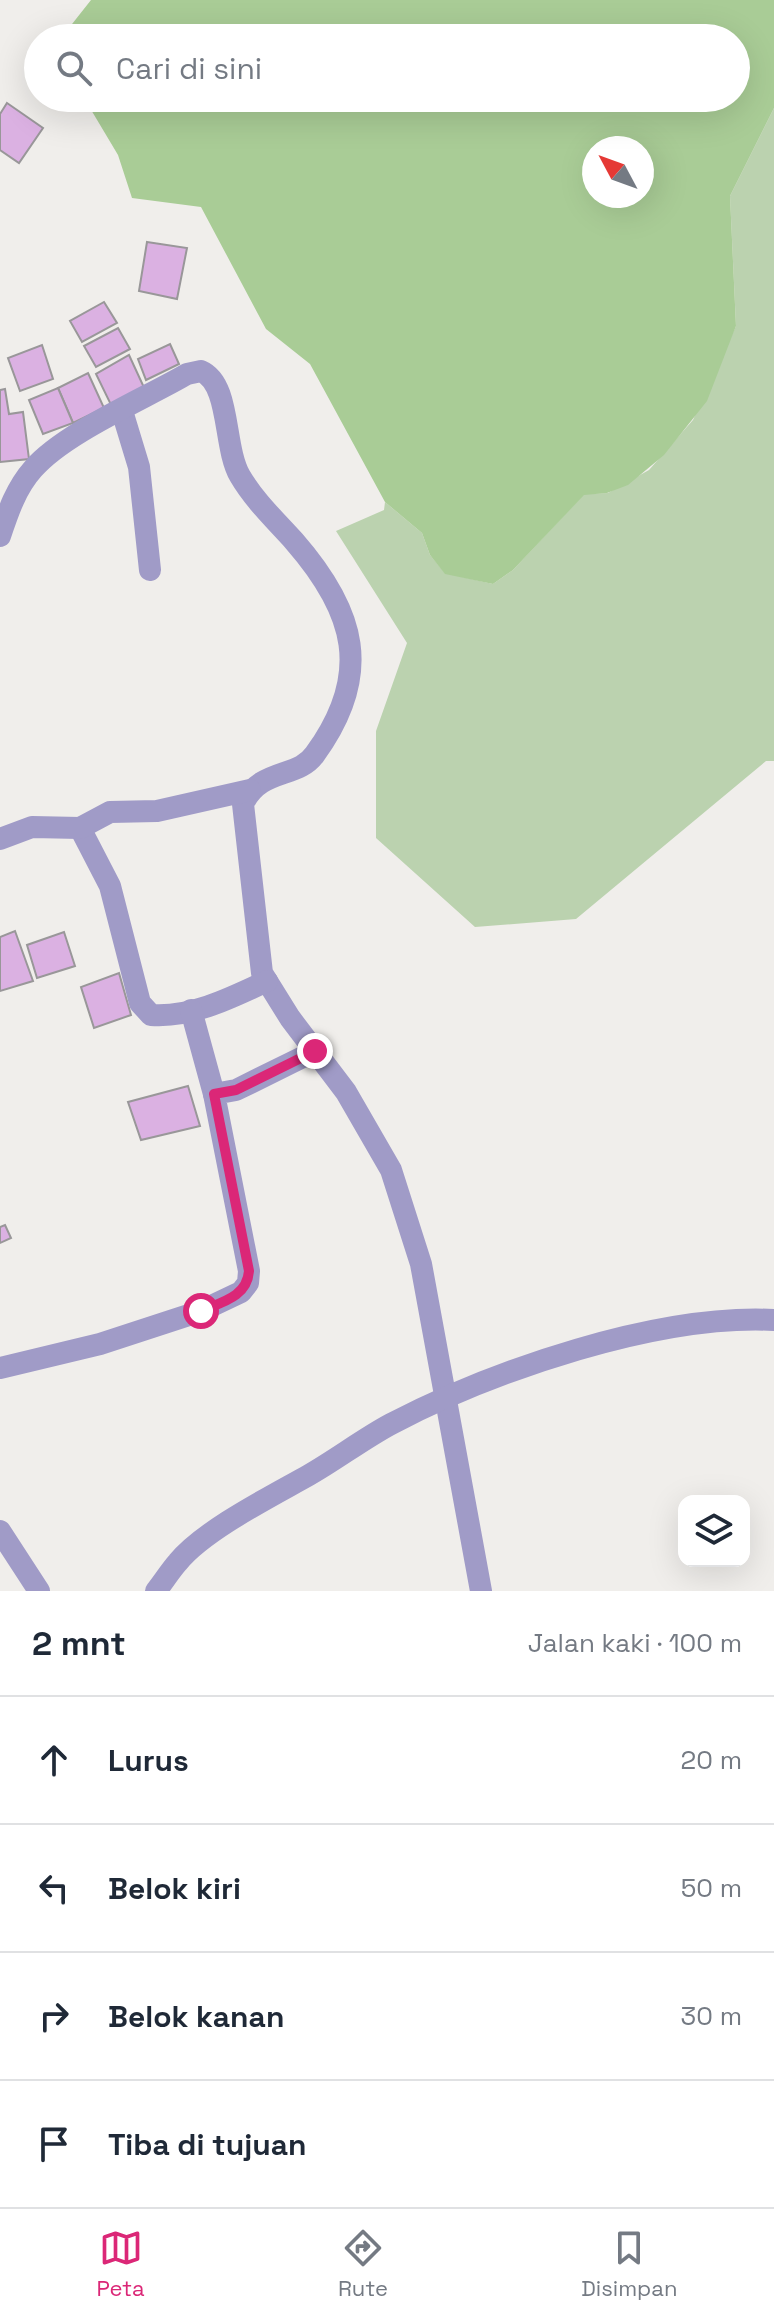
<!DOCTYPE html>
<html lang="id">
<head>
<meta charset="utf-8">
<style>
	:root { --surface:#fff; --page:#f6f6f7; --text:#1f2937; --muted:#747a83; --line:#e0e1e3; --accent:#db2777 }
	body { margin:0; font-family:"Space Grotesk",sans-serif; background:var(--page); color:var(--text) }
	.controls { position:absolute; right:24px; bottom:24px; display:grid; overflow:hidden; border-radius:16px; box-shadow:0 8px 32px #0002 }
	.controls button { width:72px; height:72px; display:grid; place-items:center; padding:0; border:0; border-bottom:2px solid var(--line); background:var(--surface); color:var(--text); font:40px sans-serif }
	.compass { position:absolute; left:582px; top:136px; width:72px; height:72px; border-radius:50%; background:var(--surface); box-shadow:0 8px 32px #0002; rotate:311deg }
	.stop { position:absolute; width:24px; height:24px; margin:-18px; border:6px solid #db2777; border-radius:50%; background:#fff }
	.stop.end { background:#db2777; border-color:#fff; box-shadow:0 2px 8px #0008 }
	.list { margin:0; padding:0; list-style:none }
	h2 { display:flex; justify-content:space-between; align-items:center; height:104px; margin:0; padding:0 32px; font-size:34px }
	h2 small { font-size:26px; font-weight:400; color:var(--muted) }
	.list li { display:grid; grid-template-columns:52px 1fr auto; gap:24px; align-items:center; box-sizing:border-box; height:128px; padding:0 32px; border-top:2px solid var(--line) }
	.list b { display:block; font-size:30px; white-space:nowrap }
	.list em { font-size:26px; font-style:normal; color:var(--muted) }
	.icon { flex:none; width:44px; height:44px; fill:none; stroke:currentColor; stroke-width:2; stroke-linecap:round; stroke-linejoin:round }
	.map { position:relative; flex:none; width:774px; height:1591px; overflow:hidden }
	.search { position:absolute; background:var(--surface); box-shadow:0 8px 32px #0002; left:24px; right:24px; top:24px; height:88px; display:flex; align-items:center; gap:20px; box-sizing:border-box; padding:0 28px; border-radius:44px; color:var(--muted); font-size:30px }
	.sheet { height:616px; background:var(--surface) }
	nav { display:flex; justify-content:space-around; align-items:center; box-sizing:border-box; height:112px; border-top:2px solid var(--line); background:var(--surface); font-size:22px; color:var(--muted) }
	nav a { display:grid; justify-items:center; gap:4px }
	nav .on { color:var(--accent) }
	.map>svg:first-child { display:block }
	.green { fill:#bbd2af }
	.forest { fill:#a9cc96; fill-rule:evenodd }
	.building { fill:#dbb1e2; stroke:#999799; stroke-width:2 }
	.lines { fill:none; stroke-linecap:round; stroke-linejoin:round }
	.minor { stroke:#a09bc7; stroke-width:22 }
	.route { stroke:#db2777; stroke-width:10 }
</style>
</head>
<body>
<div class="map">
<svg width="774" height="1591" viewBox="0 0 774 1591">
	<rect width="100%" height="100%" fill="#f0eeeb"/>
	<path class="green" d="M774,108V761H766L576,919L475,927L376,838V731L407,643L336,531L384,510L385,502L422,533L430,555L445,573L493,584L513,570L584,494L608,493L649,470L693,420L736,326L730,196Z"/>
	<path class="forest" d="M91,0H774V108L730,196L736,326L707,401L664,455L628,485L607,493L584,495L513,570L493,584L445,574L430,555L422,533L385,502L310,364L266,329L201,207L132,198L118,155L84,98H736V38H61ZM594,148H642V196H594Z"/>
	<g class="building">
		<path d="M7,103L43,128L19,163L0,150V114Z"/>
		<path d="M147,242L187,248L177,299L139,291Z"/>
		<path d="M104,302L117,323L82,342L70,321Z"/>
		<path d="M118,328L130,349L96,367L84,346Z"/>
		<path d="M170,344L179,364L146,380L138,359Z"/>
		<path d="M42,345L53,379L20,391L8,358Z"/>
		<path d="M129,355L147,394L114,411L96,374Z"/>
		<path d="M88,373L104,408L73,423L58,388Z"/>
		<path d="M58,388L73,423L43,434L29,400Z"/>
		<path d="M5,389L9,414L23,412L29,459L0,462V390Z"/>
		<path d="M15,931L33,981L0,991V937Z"/>
		<path d="M64,932L75,966L37,978L27,945Z"/>
		<path d="M119,973L131,1015L94,1028L81,987Z"/>
		<path d="M188,1086L200,1126L141,1140L128,1102Z"/>
		<path d="M5,1225L11,1238L0,1243V1227Z"/>
	</g>
	<g class="lines">
		<g class="minor">
			<path d="M122,411L139,467L150,570"/>
			<path d="M0,536C8,512 16,488 33,469C64,433 144,399 187,374L201,371C231,384 223,447 240,476C254,500 275,520 294,541C356,612 373,674 315,754C298,779 261,767 243,804L262,973L290,1018L346,1092L391,1170L421,1264L481,1591"/>
			<path d="M80,828L110,886L140,1003L151,1015C191,1018 231,998 267,981"/>
			<path d="M0,839L32,827L80,828L110,812L157,811L250,790"/>
			<path d="M191,1010L214,1094"/>
			<path d="M0,1368L100,1344L201,1311L241,1292L248,1283L249,1271L214,1094L236,1090L315,1051"/>
			<path d="M0,1531L39,1591"/>
			<path d="M156,1591C164,1581 170,1571 178,1562C204,1530 272,1496 309,1475C337,1459 363,1439 391,1424C494,1370 658,1314 774,1320"/>
		</g>
	</g>
	<g class="lines">
		<path class="route" d="M201,1311C222,1302 247,1297 249,1271L214,1094L236,1090L315,1051"/>
	</g>
</svg>
<div class="controls">
<button><svg class="icon" aria-label="layers" viewBox="0 0 24 24"><path d="M12 4l9 5-9 5-9-5zM3 14l9 5 9-5"/></svg></button>
</div>
<svg class="compass" viewBox="-18 -18 36 36"><path d="M0-13l5 13h-10z" fill="#e53935"/><path d="M0 13l5-13h-10z" fill="#747a83"/></svg>
<div class="stop" style="left:201px;top:1311px"></div>
<div class="stop end" style="left:315px;top:1051px"></div>
<div class="search"><svg class="icon" aria-label="search" viewBox="0 0 24 24"><circle cx="10" cy="10" r="6"/><path d="M15 15l6 6"/></svg>Cari di sini</div>
</div>
<section class="sheet">
<h2>2 mnt<small>Jalan kaki · 100 m</small></h2>
<ul class="list">
<li><svg class="icon" aria-label="ahead" viewBox="0 0 24 24"><path d="M12 20V5M6 11l6-6 6 6"/></svg><div><b>Lurus</b></div><em>20 m</em></li>
<li><svg class="icon" aria-label="left" viewBox="0 0 24 24"><path d="M17 20v-9H6M10 6l-5 5 5 5"/></svg><div><b>Belok kiri</b></div><em>50 m</em></li>
<li><svg class="icon" aria-label="right" viewBox="0 0 24 24"><path d="M7 20v-9h11M14 6l5 5-5 5"/></svg><div><b>Belok kanan</b></div><em>30 m</em></li>
<li><svg class="icon" aria-label="arrive" viewBox="0 0 24 24"><path d="M6 21V4h12l-3 4 3 4H6"/></svg><div><b>Tiba di tujuan</b></div></li>
</ul>
</section>
<nav>
<a class="on"><svg class="icon" aria-label="map" viewBox="0 0 24 24"><path d="M3 6l6-2 6 2 6-2v14l-6 2-6-2-6 2zM9 4v14M15 6v14"/></svg>Peta</a>
<a><svg class="icon" aria-label="directions" viewBox="0 0 24 24"><path d="M12 3l9 9-9 9-9-9zM9 14v-3h6M13 9l2 2-2 2"/></svg>Rute</a>
<a><svg class="icon" aria-label="saved" viewBox="0 0 24 24"><path d="M7 4h10v16l-5-4-5 4z"/></svg>Disimpan</a>
</nav>
</body>
</html>
